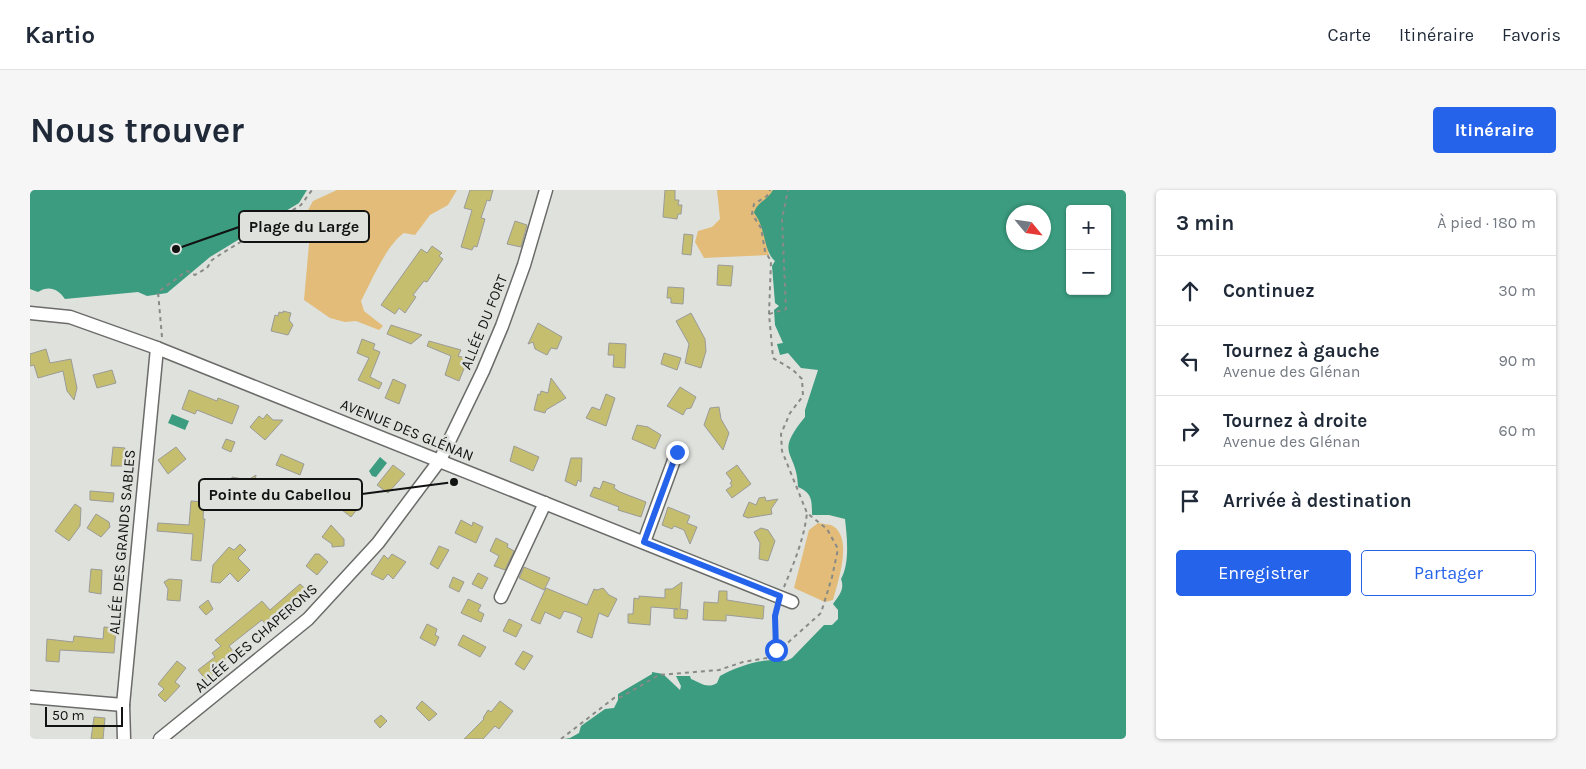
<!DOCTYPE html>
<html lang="fr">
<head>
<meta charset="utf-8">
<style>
	:root { --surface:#fff; --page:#f6f6f7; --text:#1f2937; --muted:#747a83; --line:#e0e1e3; --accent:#2563eb }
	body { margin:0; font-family:Karla,sans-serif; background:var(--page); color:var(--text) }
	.controls { position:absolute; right:15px; top:15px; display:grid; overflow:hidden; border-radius:5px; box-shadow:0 1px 4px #0004 }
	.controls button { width:45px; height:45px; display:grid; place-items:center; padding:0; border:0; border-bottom:1px solid var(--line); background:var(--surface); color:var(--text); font:25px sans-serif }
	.compass { position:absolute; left:976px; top:15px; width:45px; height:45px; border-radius:50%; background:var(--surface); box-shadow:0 1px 4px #0004; rotate:119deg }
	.scale { position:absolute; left:15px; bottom:12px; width:78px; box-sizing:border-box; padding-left:5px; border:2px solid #111211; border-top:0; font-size:14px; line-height:18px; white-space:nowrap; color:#111211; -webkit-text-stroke:4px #dfe1dd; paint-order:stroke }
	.stop { position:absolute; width:15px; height:15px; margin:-11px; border:4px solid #2563eb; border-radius:50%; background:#fff }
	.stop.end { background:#2563eb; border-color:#fff; box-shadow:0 1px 5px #0008 }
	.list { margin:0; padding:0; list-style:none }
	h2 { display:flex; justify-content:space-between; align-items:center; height:65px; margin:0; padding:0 20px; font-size:21px }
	h2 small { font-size:16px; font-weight:400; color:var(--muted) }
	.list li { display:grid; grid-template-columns:32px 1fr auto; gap:15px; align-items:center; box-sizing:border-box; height:70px; padding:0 20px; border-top:1px solid var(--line) }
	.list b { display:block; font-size:19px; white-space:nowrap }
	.list p { margin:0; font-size:16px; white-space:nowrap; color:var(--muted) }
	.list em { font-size:16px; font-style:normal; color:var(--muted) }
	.actions { display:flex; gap:10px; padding:15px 20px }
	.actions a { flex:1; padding:11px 0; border:1px solid var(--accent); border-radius:5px; text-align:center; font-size:18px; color:var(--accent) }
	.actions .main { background:var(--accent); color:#fff }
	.icon { flex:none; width:28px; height:28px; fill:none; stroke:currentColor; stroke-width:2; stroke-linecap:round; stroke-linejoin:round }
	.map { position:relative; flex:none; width:1096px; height:549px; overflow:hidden; border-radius:5px }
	header { display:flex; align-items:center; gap:30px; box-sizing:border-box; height:70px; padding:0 25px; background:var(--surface); border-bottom:1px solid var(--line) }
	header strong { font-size:24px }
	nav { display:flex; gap:28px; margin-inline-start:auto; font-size:18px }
	.intro { display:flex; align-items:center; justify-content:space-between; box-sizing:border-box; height:120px; padding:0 30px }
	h1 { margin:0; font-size:35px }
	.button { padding:12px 22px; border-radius:5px; background:var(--accent); color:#fff; font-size:18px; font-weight:700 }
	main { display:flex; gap:30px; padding:0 30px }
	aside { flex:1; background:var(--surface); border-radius:5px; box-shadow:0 1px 4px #0004 }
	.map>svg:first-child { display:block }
	.green { fill:#e2bc78 }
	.water { fill:#3b9c7f; fill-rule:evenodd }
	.building { fill:#c5be6f; stroke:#9b9b98 }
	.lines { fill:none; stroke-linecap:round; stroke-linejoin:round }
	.street-casing { stroke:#6b6c69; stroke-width:15 }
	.path { stroke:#898a87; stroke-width:2; stroke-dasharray:4 4; stroke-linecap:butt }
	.street { stroke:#fff; stroke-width:12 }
	.route { stroke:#2563eb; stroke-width:6 }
	.labels { text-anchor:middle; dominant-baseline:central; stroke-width:5; stroke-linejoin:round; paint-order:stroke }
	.street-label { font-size:15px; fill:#111211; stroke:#dfe1dd }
	.leader { fill:none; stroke:#111211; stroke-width:2 }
	.callout-dot { fill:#111211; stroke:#dfe1dd; stroke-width:2 }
	.callout { fill:#dfe1dd; stroke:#111211; stroke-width:2 }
	.callout-label { font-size:16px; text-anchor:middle; font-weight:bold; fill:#111211 }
</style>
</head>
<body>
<header>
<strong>Kartio</strong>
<nav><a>Carte</a><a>Itinéraire</a><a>Favoris</a></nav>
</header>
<div class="intro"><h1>Nous trouver</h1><a class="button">Itinéraire</a></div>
<main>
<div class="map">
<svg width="1096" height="549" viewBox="0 0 1096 549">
	<rect width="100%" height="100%" fill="#dfe1dd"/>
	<g class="green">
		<path d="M307,0H427L418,15L400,25L385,45L374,43C357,54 341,92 331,111L334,121L353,136L349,140L326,131L315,132L300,128L274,110L280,43L277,22L283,11Z"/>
		<path d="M687,0H743L739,9L733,11L729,28L733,37L739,65L674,68L665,52L668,41L682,37L690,29Z"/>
		<path d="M788,333C792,334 799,334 803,336C823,348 808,392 803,410L795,412L764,398L779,340Z"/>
	</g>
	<g class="water">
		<path d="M0,0H277L269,13L180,67L137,103L117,106L108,102L35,109C28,99 19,95 8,102L0,99Z"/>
		<path d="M743,0H1096V549H534L540,548L549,543L551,536L575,519L584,518L588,510V504L622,484V482L633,484L650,500L651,496L646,486H660L661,489C671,493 677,499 687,493L690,486C708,476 735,467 756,471L762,468L794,435H802L808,429V420L803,414C809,406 815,399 811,389C820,373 817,347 815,329L799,325H782C782,310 782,303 768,297C767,259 743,266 775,227V220L788,180L771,178L758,163L750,165L747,154L753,153L745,135L744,120L749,116L745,113L742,76L745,71C733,61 736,37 724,23C727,12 738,10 743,0ZM1040,19H1077V101H1040ZM984,22H1014V52H984Z"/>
		<path d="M142,224L159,231L155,240L138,233Z"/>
		<path d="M350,267L357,273L346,287L342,286L339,281Z"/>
	</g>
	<g class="building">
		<path d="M440,0H463L460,11L457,10L451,28L455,29L447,57L444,56L442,60L431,57L442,20L434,18Z"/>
		<path d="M635,0H645V10H649L648,15H652L651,24H648L647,29L633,27Z"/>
		<path d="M485,31L497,35L491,57L477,54Z"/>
		<path d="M654,44L663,45L661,65L652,64Z"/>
		<path d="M402,56L412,63L409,66L413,69L397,92L394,91L383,105L386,107L375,123L369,118L365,124L351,115L391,59L397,63Z"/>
		<path d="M688,75L703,76L701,96L687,95Z"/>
		<path d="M638,97L654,98L653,114L641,113V108H637Z"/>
		<path d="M253,121L261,123L259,130L263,135L258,145L241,141L245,125L248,126L249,122L253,123Z"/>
		<path d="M661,123L675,149L676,161L671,178L655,173L659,154L646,131Z"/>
		<path d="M508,133L532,147L527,159L521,158L517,165L505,159L503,152L498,154Z"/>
		<path d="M361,135L392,145L381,154L357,144Z"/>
		<path d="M332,149L345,154L343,159L350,162L340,187L352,193L349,199L328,190L339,168L327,163Z"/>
		<path d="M399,151L431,160L428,166L438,169L429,191L415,185L421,166L397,156Z"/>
		<path d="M579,153L596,154L595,178L583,177L584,165H578Z"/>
		<path d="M16,159L20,173L41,169L47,198L44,210L37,201L33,181L8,188L4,175L0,176V164Z"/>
		<path d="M634,163L651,168L647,180L631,174Z"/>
		<path d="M82,180L86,193L67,198L63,185Z"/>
		<path d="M521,188L536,208L516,220L515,223L504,220L508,204L510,205L511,201L518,203Z"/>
		<path d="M363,189L376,195L369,214L355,208Z"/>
		<path d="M650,197L666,207L661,218L656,219L653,225L637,216Z"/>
		<path d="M159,200L187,211L188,208L209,216L202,234L167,220L165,224L152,219Z"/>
		<path d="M576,204L585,208L576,236L556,228L562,217L570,220Z"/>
		<path d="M689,217L691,229L699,243L693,260L674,235L680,218Z"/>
		<path d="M237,224L243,230H253L235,250L220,237L229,226L233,229Z"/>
		<path d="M607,235L618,237L631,245L625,259L602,249Z"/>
		<path d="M196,249L205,252L201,262L192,258Z"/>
		<path d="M484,256L509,267L503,281L480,271Z"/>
		<path d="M83,257L95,258L94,276H81Z"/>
		<path d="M146,257L156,269L138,284L128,270Z"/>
		<path d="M251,264L274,274L270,285L246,275Z"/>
		<path d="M541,268H552L551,292L548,290L546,296L535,291Z"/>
		<path d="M363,275L375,284L358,303L347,295Z"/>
		<path d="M707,275L721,294L702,308L696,300L702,296L700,293L702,291L696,283Z"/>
		<path d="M226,285L225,291L236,293L233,305L200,298L202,287L218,290Z"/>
		<path d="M573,291L585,295L584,298L590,302L616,312L611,327L588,320L589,317L560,306L564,297L570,299Z"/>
		<path d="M60,301L84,303L83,312L60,310Z"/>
		<path d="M322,307L331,314L321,327L312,320Z"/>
		<path d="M735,307L736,311L748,309L741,319L742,324L718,328L713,326L719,312L726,315L729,308Z"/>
		<path d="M161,311L174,312L173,329H175L171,371L161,370L163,344L127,341L128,333L159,335Z"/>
		<path d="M45,314L51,318L50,336L39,351L25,341Z"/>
		<path d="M638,317L660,326L657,333L667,337L660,354L654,340L644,336L642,339L632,335Z"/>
		<path d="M66,324L79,332L80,337L71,347L57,338Z"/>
		<path d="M431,330L442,336L443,332L453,337L446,353L425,343Z"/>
		<path d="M301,335L314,349V356L302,357V354L292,347Z"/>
		<path d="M731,338L738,340L745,351L738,371L729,369L730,353L724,342Z"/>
		<path d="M466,348L478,354L477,357L484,361L475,380L464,376L469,366L460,361Z"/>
		<path d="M210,354L216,360L208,368L220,380L208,392L200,383L190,393L181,392L183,375L199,357L204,360Z"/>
		<path d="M409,356L419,360L408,379L400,374Z"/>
		<path d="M285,364H289L298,372L287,385L276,376Z"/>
		<path d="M362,364L376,372L363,389L358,384L353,390L341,384L354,365L358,369Z"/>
		<path d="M494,377L520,388L514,400L489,388Z"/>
		<path d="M61,379L72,380L71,404L59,402Z"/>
		<path d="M448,383L458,388L452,399L442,394Z"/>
		<path d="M423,387L434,392L429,402L419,397Z"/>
		<path d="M139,389L152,390L150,411L137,410L138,399L134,392Z"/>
		<path d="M652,392L650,419L658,420L657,429L644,428V419H648L621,417L620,435L598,433V424H603L604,408L609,409V406L635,408V399H642Z"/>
		<path d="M270,394L279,402L266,415L265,413L239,438L232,430L199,456L204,462L185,477L188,481L176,490L168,480L185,467L182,463L191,456L185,450L232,411L240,420Z"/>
		<path d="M516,398L557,415L564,399L567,400L573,398L579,405L587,409L578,427L569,423L562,448L547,442L552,428L544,424L534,421L530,429L515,422L510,434L501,430Z"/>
		<path d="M689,401H697V410L734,416L733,429L696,425V431L673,430L674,412L688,413Z"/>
		<path d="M438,409L451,415L448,421L454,424L451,432L431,423Z"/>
		<path d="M178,410L183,419L176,425L169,417Z"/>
		<path d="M479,429L492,435L486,447L473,441Z"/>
		<path d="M397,434L407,439L405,445L409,447L405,456L390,448Z"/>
		<path d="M74,437L86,438L84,463L30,460L29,472L16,471L17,449L43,452L44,446L73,449Z"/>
		<path d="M433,445L456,457L450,467L428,455Z"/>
		<path d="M493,461L503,466L494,480L485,474Z"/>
		<path d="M147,471L156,478L145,492L150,496L135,512L128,505L134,499L128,494Z"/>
		<path d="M392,511L407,524L399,531L386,518Z"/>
		<path d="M470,511L483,521L469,539L465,536L453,549H434L454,529L453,528L458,520L461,522Z"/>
		<path d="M351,525L357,531L350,538L344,531Z"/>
		<path d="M64,527L75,528L73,549H61Z"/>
	</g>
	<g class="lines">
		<g class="street-casing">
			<g id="street">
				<path d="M0,123L40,127L127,158L762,412"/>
				<path d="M614,352L647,262"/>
				<path d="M471,407L515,313"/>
				<path d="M0,507L93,515"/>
				<path d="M94,549L93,515L127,158"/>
				<path d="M130,549L278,429L348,353L410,270L453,181L472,136L494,75L516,0"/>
			</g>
		</g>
		<g class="path">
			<path d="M739,124L756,119L752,29L758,0"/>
			<path d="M132,147L128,102L157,81L165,85L177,78L182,70L191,64L271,15L282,0"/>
			<path d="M754,397C764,373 774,349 777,323"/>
			<path d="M746,460L745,427L747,418"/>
			<path d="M531,549L584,508L591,507L629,485L689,480L713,472L743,467L746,460L753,457L791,423L802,387L808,359L797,339L777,323L752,261L751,244L760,223L773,206L772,189L763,180L743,168L739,124L741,71L735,61L731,38L722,24L724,14L737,6L740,0"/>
		</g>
		<use href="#street" class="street"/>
	</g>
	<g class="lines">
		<path class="route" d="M647,262L614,352L750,406L745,426L746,460"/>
	</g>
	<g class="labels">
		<g class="street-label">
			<text transform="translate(454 132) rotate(-68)">ALLÉE DU FORT</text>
			<text transform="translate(377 240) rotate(22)">AVENUE DES GLÉNAN</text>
			<text transform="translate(92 352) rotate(-85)">ALLÉE DES GRANDS SABLES</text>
			<text transform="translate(226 448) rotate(-41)">ALLÉE DES CHAPERONS</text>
		</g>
	</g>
	<path class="leader" d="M146 59L209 37M424 292L332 304"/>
	<g class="callout-dot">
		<circle cx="146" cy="59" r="5"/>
		<circle cx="424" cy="292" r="5"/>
	</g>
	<g class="callout">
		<rect x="209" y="21" width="130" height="31" rx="5"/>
		<rect x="169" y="289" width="163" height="31" rx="5"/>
	</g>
	<g class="callout-label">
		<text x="274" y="42">Plage du Large</text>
		<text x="250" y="310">Pointe du Cabellou</text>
	</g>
</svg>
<div class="controls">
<button>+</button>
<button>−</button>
</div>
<svg class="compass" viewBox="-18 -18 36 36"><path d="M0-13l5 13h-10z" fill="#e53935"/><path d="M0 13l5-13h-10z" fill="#747a83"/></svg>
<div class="scale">50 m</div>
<div class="stop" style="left:746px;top:460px"></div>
<div class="stop end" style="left:647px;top:262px"></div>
</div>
<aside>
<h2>3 min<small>À pied · 180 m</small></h2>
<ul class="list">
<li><svg class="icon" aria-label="ahead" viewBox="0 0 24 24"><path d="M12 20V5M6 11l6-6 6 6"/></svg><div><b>Continuez</b></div><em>30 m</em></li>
<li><svg class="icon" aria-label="left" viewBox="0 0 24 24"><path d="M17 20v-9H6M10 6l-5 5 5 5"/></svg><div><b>Tournez à gauche</b><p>Avenue des Glénan</p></div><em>90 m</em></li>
<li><svg class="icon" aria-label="right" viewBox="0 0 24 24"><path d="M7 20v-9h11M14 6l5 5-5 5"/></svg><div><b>Tournez à droite</b><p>Avenue des Glénan</p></div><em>60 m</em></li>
<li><svg class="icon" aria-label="arrive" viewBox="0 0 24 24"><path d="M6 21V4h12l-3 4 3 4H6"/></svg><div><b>Arrivée à destination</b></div></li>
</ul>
<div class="actions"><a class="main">Enregistrer</a><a>Partager</a></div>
</aside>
</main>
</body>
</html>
